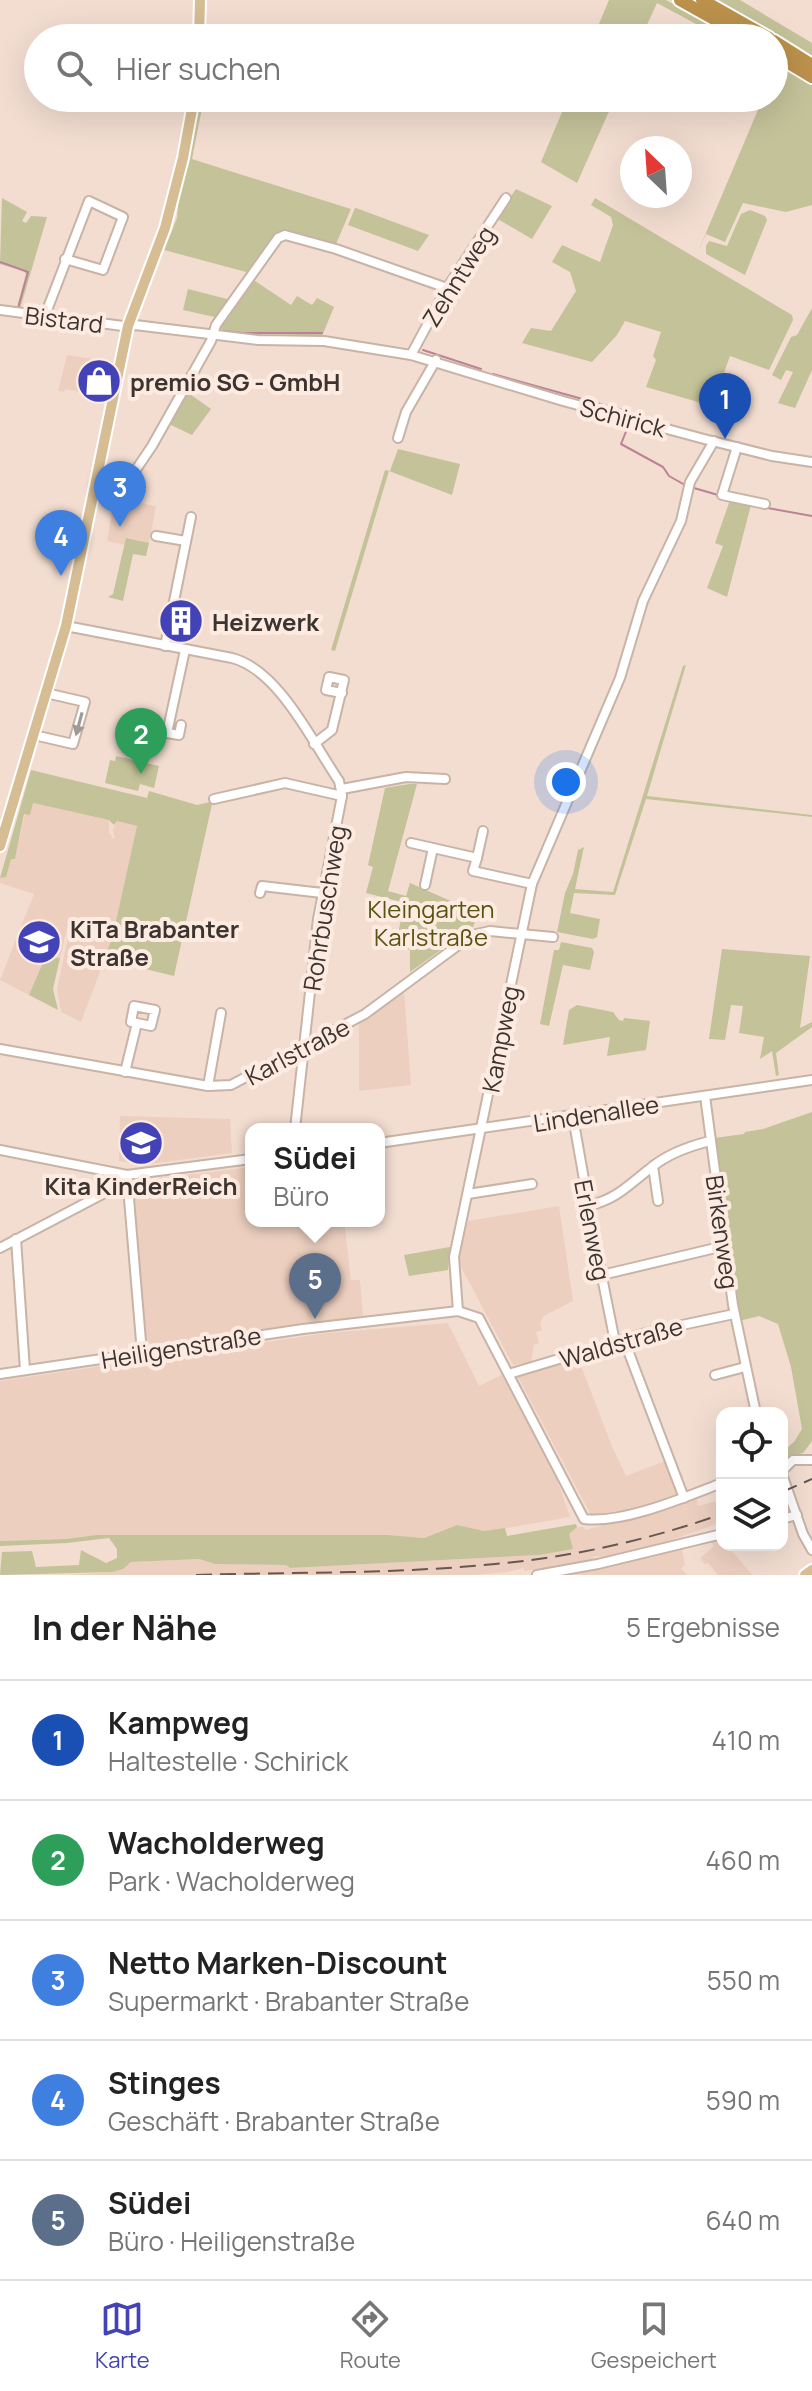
<!DOCTYPE html>
<html lang="de">
<head>
<meta charset="utf-8">
<style>
	:root { --surface:#fff; --page:#f2f2f2; --text:#222; --muted:#767676; --line:#e0e0e0; --accent:#4342b7 }
	body { margin:0; font-family:Manrope,sans-serif; background:var(--page); color:var(--text) }
	.controls { position:absolute; right:24px; bottom:24px; display:grid; overflow:hidden; border-radius:16px; box-shadow:0 8px 32px #0002 }
	.controls button { width:72px; height:72px; display:grid; place-items:center; padding:0; border:0; border-bottom:2px solid var(--line); background:var(--surface); color:var(--text); font:40px sans-serif }
	.compass { position:absolute; left:620px; top:136px; width:72px; height:72px; border-radius:50%; background:var(--surface); box-shadow:0 8px 32px #0002; rotate:335deg }
	.you { position:absolute; left:566px; top:782px; width:28px; height:28px; margin:-20px; border:6px solid #fff; border-radius:50%; background:#1a73e8; box-shadow:0 0 0 12px #1a73e833 }
	.badge { display:grid; place-items:center; width:52px; height:52px; border-radius:50%; background:var(--accent); color:#fff; font-size:26px; font-weight:700 }
	.pin { position:absolute; translate:-50% -66px; filter:drop-shadow(0 2px 4px #0008) }
	.pin::after { content:''; position:absolute; top:42px; width:28px; height:24px; background:inherit; clip-path:polygon(0 0,100% 0,50% 100%) }
	.popup { position:absolute; left:245px; top:1123px; width:140px; height:104px; box-sizing:border-box; display:grid; place-content:center; border-radius:16px; background:var(--surface); filter:drop-shadow(0 2px 6px #0005); font-size:26px; white-space:nowrap; color:var(--muted) }
	.popup b { font-size:30px; color:var(--text) }
	.popup::after { content:''; position:absolute; left:50%; top:100%; margin-left:-16px; border:16px solid transparent; border-top-color:var(--surface) }
	.list { margin:0; padding:0; list-style:none }
	h2 { display:flex; justify-content:space-between; align-items:center; height:104px; margin:0; padding:0 32px; font-size:34px }
	h2 small { font-size:26px; font-weight:400; color:var(--muted) }
	.list li { display:grid; grid-template-columns:52px 1fr auto; gap:24px; align-items:center; box-sizing:border-box; height:120px; padding:0 32px; border-top:2px solid var(--line) }
	.list b { display:block; font-size:30px; white-space:nowrap }
	.list p { margin:0; font-size:26px; white-space:nowrap; color:var(--muted) }
	.list em { font-size:26px; font-style:normal; color:var(--muted) }
	.icon { flex:none; width:44px; height:44px; fill:none; stroke:currentColor; stroke-width:2; stroke-linecap:round; stroke-linejoin:round }
	.map { position:relative; flex:none; width:812px; height:1575px; overflow:hidden }
	.search { position:absolute; background:var(--surface); box-shadow:0 8px 32px #0002; left:24px; right:24px; top:24px; height:88px; display:flex; align-items:center; gap:20px; box-sizing:border-box; padding:0 28px; border-radius:44px; color:var(--muted); font-size:30px }
	.sheet { height:704px; background:var(--surface) }
	nav { display:flex; justify-content:space-around; align-items:center; box-sizing:border-box; height:112px; border-top:2px solid var(--line); background:var(--surface); font-size:22px; color:var(--muted) }
	nav a { display:grid; justify-items:center; gap:4px }
	nav .on { color:var(--accent) }
	.map>svg:first-child { display:block }
	.built { fill:#eccfbf }
	.green { fill:#c4c299 }
	.lines { fill:none; stroke-linecap:round; stroke-linejoin:round }
	.stream { stroke:#bc8296; stroke-width:2 }
	.minor-casing { stroke:#c8b3a7; stroke-width:12 }
	.major-casing { stroke:#fff; stroke-width:14 }
	.highway-casing { stroke:#fff; stroke-width:16 }
	.minor { stroke:#fff; stroke-width:8 }
	.major { stroke:#d6bd94; stroke-width:10 }
	.highway { stroke:#bb914c; stroke-width:12 }
	.rail { stroke:#645852; stroke-width:2; stroke-dasharray:16 8; stroke-linecap:butt }
	.oneway { fill:#9e9a98 }
	.labels { text-anchor:middle; dominant-baseline:central; stroke-width:8; stroke-linejoin:round; paint-order:stroke }
	.street-label { font-size:24px; fill:#3d3430; stroke:#fdebe1 }
	.poi-label { font-size:24px; font-weight:bold; fill:#3d3430; stroke:#fdebe1; text-anchor:start }
	.park-label { font-size:24px; fill:#585310; stroke:#fdebe1 }
</style>
</head>
<body>
<div class="map">
<svg width="812" height="1575" viewBox="0 0 812 1575">
	<rect width="100%" height="100%" fill="#f3ddd1"/>
	<g class="built">
		<path d="M67,355L113,362L104,397L65,389L64,392L58,391Z"/>
		<path d="M121,499L156,506L149,543L127,538L125,545L107,541L113,507L119,508Z"/>
		<path d="M33,803L109,820V832L113,839L115,838L113,830L117,821L137,826L112,939L81,1022L61,1012L57,989L70,928H67L60,958L45,959L29,995L0,980L34,894L0,883V878H3L11,858L15,859L25,814Z"/>
		<path d="M404,991L411,1085L359,1091V1023Z"/>
		<path d="M120,1116L230,1119L232,1153L142,1165L119,1161Z"/>
		<path d="M251,1167V1221H344L351,1280H360L363,1316L147,1345L131,1182Z"/>
		<path d="M559,1206L573,1301L544,1316L540,1323L542,1330L536,1332L539,1343L534,1345L531,1362L513,1365L461,1267L459,1259L468,1221Z"/>
		<path d="M448,1323L479,1386L503,1374L556,1476L570,1517L484,1532L457,1525L423,1538L388,1535H96L66,1539L0,1541V1381L327,1333Z"/>
		<path d="M578,1358L613,1449L626,1476L665,1461L677,1491L675,1495L634,1509L591,1515L518,1377Z"/>
		<path d="M697,1499L698,1506L722,1500V1522L655,1546L603,1557L593,1556V1560L525,1571L523,1568L508,1572L474,1575H67L113,1572L123,1569L130,1562L199,1559L215,1564L286,1565L290,1568L539,1555L577,1527H584L585,1530L673,1508Z"/>
		<path d="M722,1539V1545H727L752,1575H718L708,1563L705,1564L700,1558L714,1546L711,1542Z"/>
		<path d="M682,1549L685,1565L681,1568L687,1575H574Z"/>
	</g>
	<g class="green">
		<path d="M609,0H666L734,38H722L657,3L641,38H593Z"/>
		<path d="M717,0H740L807,40L812,43V57Z"/>
		<path d="M774,61L812,85V205L786,212L743,203L725,242L706,234L697,254L763,98H774L776,68Z"/>
		<path d="M197,98H204L192,159L351,209L336,244L332,246L281,231L250,273L164,250L177,218L179,195Z"/>
		<path d="M568,98H615L577,183L541,162Z"/>
		<path d="M516,189L552,206L532,239L496,218Z"/>
		<path d="M2,198L27,212L22,221L26,223L31,216L47,217L20,309L17,308L26,274L24,271L0,264Z"/>
		<path d="M595,198L792,315L793,320L769,370L730,356L712,406L646,387L656,360L653,356L661,332L625,321L617,335L592,362L522,343L531,328L551,331L576,291L570,272L552,262L562,245L600,262L613,225L611,217L591,205Z"/>
		<path d="M355,208H356L429,235L418,251L348,225Z"/>
		<path d="M750,210L765,216L767,220L745,275L706,254V246L709,241L727,246L741,214Z"/>
		<path d="M252,279L291,305L297,296L312,305L317,298L334,307L322,336L224,332L219,326Z"/>
		<path d="M188,289L231,300L219,318L183,310Z"/>
		<path d="M812,308V370L795,408L778,403L793,372L786,370L781,380L772,375L791,337L797,335Z"/>
		<path d="M187,392L211,409L192,435L169,424Z"/>
		<path d="M398,449L460,464L452,495L389,471L335,651L331,650L385,470L390,471Z"/>
		<path d="M730,500L812,517L751,505L727,597L707,588L723,546L715,543Z"/>
		<path d="M126,538L149,543L146,556L133,554L123,601L108,597L113,594Z"/>
		<path d="M686,665L647,796L812,815V817L646,799L615,895L574,893L570,913L600,919L597,937L593,939L557,932L565,893L573,874L578,850L584,847L575,889L613,892L683,666Z"/>
		<path d="M116,756L159,766L154,788L140,784L138,791L105,783L110,760L115,761Z"/>
		<path d="M31,770L147,798L149,791L197,805L210,802L212,804L174,976L104,959L112,939L137,826L117,821L114,825L109,820L33,803L30,815L24,814L15,859H11L6,877L0,878Z"/>
		<path d="M409,784H417L388,891L406,896L410,883L478,913L473,927L410,972V950L395,946L405,903L366,893L373,867L368,865L385,788Z"/>
		<path d="M561,942L592,948L594,952L590,970L563,965L549,1026L540,1024L554,950H559Z"/>
		<path d="M722,949L810,956L800,1028L812,1022V1027L776,1053L779,1075L776,1076L772,1051L760,1059L764,1037L739,1033L743,1006L731,1005L725,1040L709,1039Z"/>
		<path d="M45,958H60L53,989L58,1010L29,995Z"/>
		<path d="M577,1005L613,1012L619,1020L623,1021L624,1018L650,1021L646,1050L607,1056L610,1037L563,1045L569,1010Z"/>
		<path d="M812,1112V1441L803,1453L782,1458V1452L794,1442L802,1429L791,1367L778,1324L759,1316L739,1321L714,1138L744,1134L745,1132L763,1129Z"/>
		<path d="M450,1247L448,1270L409,1276L404,1255Z"/>
		<path d="M576,1524L577,1527L569,1534L573,1549L539,1555L290,1568L286,1565L215,1564L199,1559L131,1562L123,1569L113,1572L0,1575L2,1552L32,1551L36,1567L79,1565L81,1550L106,1563L117,1558V1549L109,1538L67,1543L0,1546V1541L66,1539L96,1535H388L424,1538L457,1525L484,1531L505,1528L507,1536Z"/>
	</g>
	<g class="lines">
		<g class="stream">
			<path d="M0,262L28,272L18,308"/>
			<path d="M225,331L243,333H322"/>
			<path d="M423,350L481,369"/>
			<path d="M493,374L622,410"/>
			<path d="M629,424L621,444L663,467L669,476L685,485"/>
			<path d="M694,488L718,495"/>
			<path d="M762,507L812,516"/>
		</g>
		<g class="minor-casing">
			<g id="minor">
				<path d="M0,310L123,326L135,325L258,340L324,341L411,355L563,401L704,439L772,456L812,462"/>
				<path d="M44,318L89,201L123,217L103,270L65,259"/>
				<path d="M411,355L447,288L506,198"/>
				<path d="M398,438L406,412L436,360"/>
				<path d="M737,447L722,495L765,504"/>
				<path d="M127,483L152,446L211,341L216,325L278,238L285,235L336,249L447,288"/>
				<path d="M156,536L186,541"/>
				<path d="M66,626L232,658C279,670 313,743 339,781L342,796L318,919L295,1129"/>
				<path d="M165,646L191,517"/>
				<path d="M181,725L179,735L167,733L185,650"/>
				<path d="M34,735L73,744L85,702L46,693"/>
				<path d="M314,744L332,730L344,680L329,677L326,690L342,693"/>
				<path d="M342,789L406,777L445,779"/>
				<path d="M214,799L285,783L342,796"/>
				<path d="M411,843L477,858L473,871L532,884"/>
				<path d="M477,858L483,831"/>
				<path d="M425,885L433,848"/>
				<path d="M260,893L262,886L322,893"/>
				<path d="M0,1049L208,1086L231,1085L365,1014L472,935L490,931L553,937"/>
				<path d="M125,1072L137,1023L131,1022L134,1006L155,1010L151,1026L137,1023"/>
				<path d="M208,1086L221,1013"/>
				<path d="M705,1096L733,1305L756,1413"/>
				<path d="M573,1117L595,1242L615,1342"/>
				<path d="M379,1143L812,1080"/>
				<path d="M0,1150L127,1175L251,1159"/>
				<path d="M653,1166L658,1201"/>
				<path d="M127,1175L142,1353"/>
				<path d="M468,1194L532,1184"/>
				<path d="M588,1206C619,1198 628,1185 652,1167C669,1153 690,1146 710,1141"/>
				<path d="M16,1239L25,1370"/>
				<path d="M0,1248L118,1186L126,1176"/>
				<path d="M602,1275L724,1246"/>
				<path d="M458,1311L454,1257L532,884L620,678L643,601L681,521L690,482L714,441"/>
				<path d="M624,1340L684,1498"/>
				<path d="M0,1374L303,1329L458,1311L479,1318L584,1519C623,1524 685,1497 722,1483"/>
				<path d="M509,1374L649,1332L734,1314"/>
				<path d="M715,1375L745,1367"/>
				<path d="M782,1471L793,1460H812"/>
				<path d="M782,1474L803,1534L812,1550"/>
				<path d="M782,1519L797,1515"/>
				<path d="M537,1575L598,1564L722,1534"/>
			</g>
		</g>
		<g class="major-casing">
			<g id="major">
				<path d="M199,38L200,0"/>
				<path d="M0,846L66,626L128,326L165,228L183,158L194,98"/>
				<path d="M805,1575L812,1570"/>
			</g>
		</g>
		<g class="highway-casing">
			<g id="highway">
				<path d="M680,0L748,38"/>
				<path d="M702,0L769,38"/>
				<path d="M774,41L812,65"/>
				<path d="M774,54L812,77"/>
			</g>
		</g>
		<use href="#minor" class="minor"/>
		<use href="#major" class="major"/>
		<use href="#highway" class="highway"/>
		<g class="rail">
			<path d="M782,1492L812,1479"/>
			<path d="M196,1575C295,1572 396,1574 495,1564C572,1557 649,1540 722,1514"/>
		</g>
	</g>
	<defs><path id="oneway-solid" d="M-6-.8H1V-3.2L6.5 0L1 3.2V.8H-6Z" transform="scale(2)"/></defs>
	<use class="oneway" href="#oneway-solid" transform="translate(79 724) rotate(105)"/>
	<defs>
		<g id="shop-disc" transform="scale(2.3)"><circle r="9.5" fill="#4342b7" stroke="#fdebe1"/><path d="M-5-2.5h2.3a2.7 3.5 0 0 1 5.4 0H5L5.5 6h-11ZM-1.5-2.5h3a1.5 2.3 0 0 0-3 0Z" fill="#fff"/></g>
		<g id="building-disc" transform="scale(2.3)"><circle r="9.5" fill="#4342b7" stroke="#fdebe1"/><path d="M-4-6H4V6H1V3H-1V6H-4ZM-2.5-4.3h1.7v1.8h-1.7ZM.8-4.3h1.7v1.8H.8ZM-2.5-1h1.7V.8h-1.7ZM.8-1h1.7V.8H.8Z" fill="#fff"/></g>
		<g id="school-disc" transform="scale(2.3)"><circle r="9.5" fill="#4342b7" stroke="#fdebe1"/><path d="M0-5L7-2L0 1L-7-2ZM-4 1L0 2.5L4 1V4Q0 6-4 4Z" fill="#fff"/></g>
	</defs>
	<g fill-rule="evenodd">
		<use href="#shop-disc" x="99" y="381"/>
		<use href="#building-disc" x="181" y="621"/>
		<use href="#school-disc" x="39" y="942"/>
		<use href="#school-disc" x="141" y="1143"/>
	</g>
	<g class="labels">
		<g class="street-label">
			<text transform="translate(458 276) rotate(-58)">Zehntweg</text>
			<text transform="translate(64 319) rotate(7)">Bistard</text>
			<text transform="translate(623 417) rotate(15)">Schirick</text>
			<text transform="translate(324 908) rotate(-81)">Rohrbuschweg</text>
			<text transform="translate(500 1039) rotate(-79)">Kampweg</text>
			<text transform="translate(297 1051) rotate(-28)">Karlstraße</text>
			<text transform="translate(596 1113) rotate(-9)">Lindenallee</text>
			<text transform="translate(593 1230) rotate(79)">Erlenweg</text>
			<text transform="translate(723 1232) rotate(82)">Birkenweg</text>
			<text transform="translate(621 1342) rotate(-16)">Waldstraße</text>
			<text transform="translate(181 1347) rotate(-9)">Heiligenstraße</text>
		</g>
		<g class="poi-label">
			<text x="130" y="381">premio SG - GmbH</text>
			<text x="212" y="621">Heizwerk</text>
			<text x="70" y="928">KiTa Brabanter<tspan x="70" dy="28">Straße</tspan></text>
			<text x="141" y="1185" text-anchor="middle">Kita KinderReich</text>
		</g>
		<g class="park-label">
			<text x="431" y="908">Kleingarten<tspan x="431" dy="28">Karlstraße</tspan></text>
		</g>
	</g>
</svg>
<div class="controls">
<button><svg class="icon" aria-label="locate" viewBox="0 0 24 24"><circle cx="12" cy="12" r="6"/><path d="M12 2v4M12 18v4M2 12h4M18 12h4"/></svg></button>
<button><svg class="icon" aria-label="layers" viewBox="0 0 24 24"><path d="M12 4l9 5-9 5-9-5zM3 14l9 5 9-5"/></svg></button>
</div>
<svg class="compass" viewBox="-18 -18 36 36"><path d="M0-13l5 13h-10z" fill="#e53935"/><path d="M0 13l5-13h-10z" fill="#767676"/></svg>
<div class="you"></div>
<div class="pin badge" style="left:725px;top:439px;background:#1a4fb4">1</div>
<div class="pin badge" style="left:141px;top:774px;background:#2e9e5b">2</div>
<div class="pin badge" style="left:120px;top:527px;background:#3f7fe0">3</div>
<div class="pin badge" style="left:61px;top:576px;background:#3f7fe0">4</div>
<div class="pin badge" style="left:315px;top:1319px;background:#5c6f8a">5</div>
<div class="popup"><b>Südei</b>Büro</div>
<div class="search"><svg class="icon" aria-label="search" viewBox="0 0 24 24"><circle cx="10" cy="10" r="6"/><path d="M15 15l6 6"/></svg>Hier suchen</div>
</div>
<section class="sheet">
<h2>In der Nähe<small>5 Ergebnisse</small></h2>
<ul class="list">
<li><span class="badge" style="background:#1a4fb4">1</span><div><b>Kampweg</b><p>Haltestelle · Schirick</p></div><em>410 m</em></li>
<li><span class="badge" style="background:#2e9e5b">2</span><div><b>Wacholderweg</b><p>Park · Wacholderweg</p></div><em>460 m</em></li>
<li><span class="badge" style="background:#3f7fe0">3</span><div><b>Netto Marken-Discount</b><p>Supermarkt · Brabanter Straße</p></div><em>550 m</em></li>
<li><span class="badge" style="background:#3f7fe0">4</span><div><b>Stinges</b><p>Geschäft · Brabanter Straße</p></div><em>590 m</em></li>
<li><span class="badge" style="background:#5c6f8a">5</span><div><b>Südei</b><p>Büro · Heiligenstraße</p></div><em>640 m</em></li>
</ul>
</section>
<nav>
<a class="on"><svg class="icon" aria-label="map" viewBox="0 0 24 24"><path d="M3 6l6-2 6 2 6-2v14l-6 2-6-2-6 2zM9 4v14M15 6v14"/></svg>Karte</a>
<a><svg class="icon" aria-label="directions" viewBox="0 0 24 24"><path d="M12 3l9 9-9 9-9-9zM9 14v-3h6M13 9l2 2-2 2"/></svg>Route</a>
<a><svg class="icon" aria-label="saved" viewBox="0 0 24 24"><path d="M7 4h10v16l-5-4-5 4z"/></svg>Gespeichert</a>
</nav>
</body>
</html>
